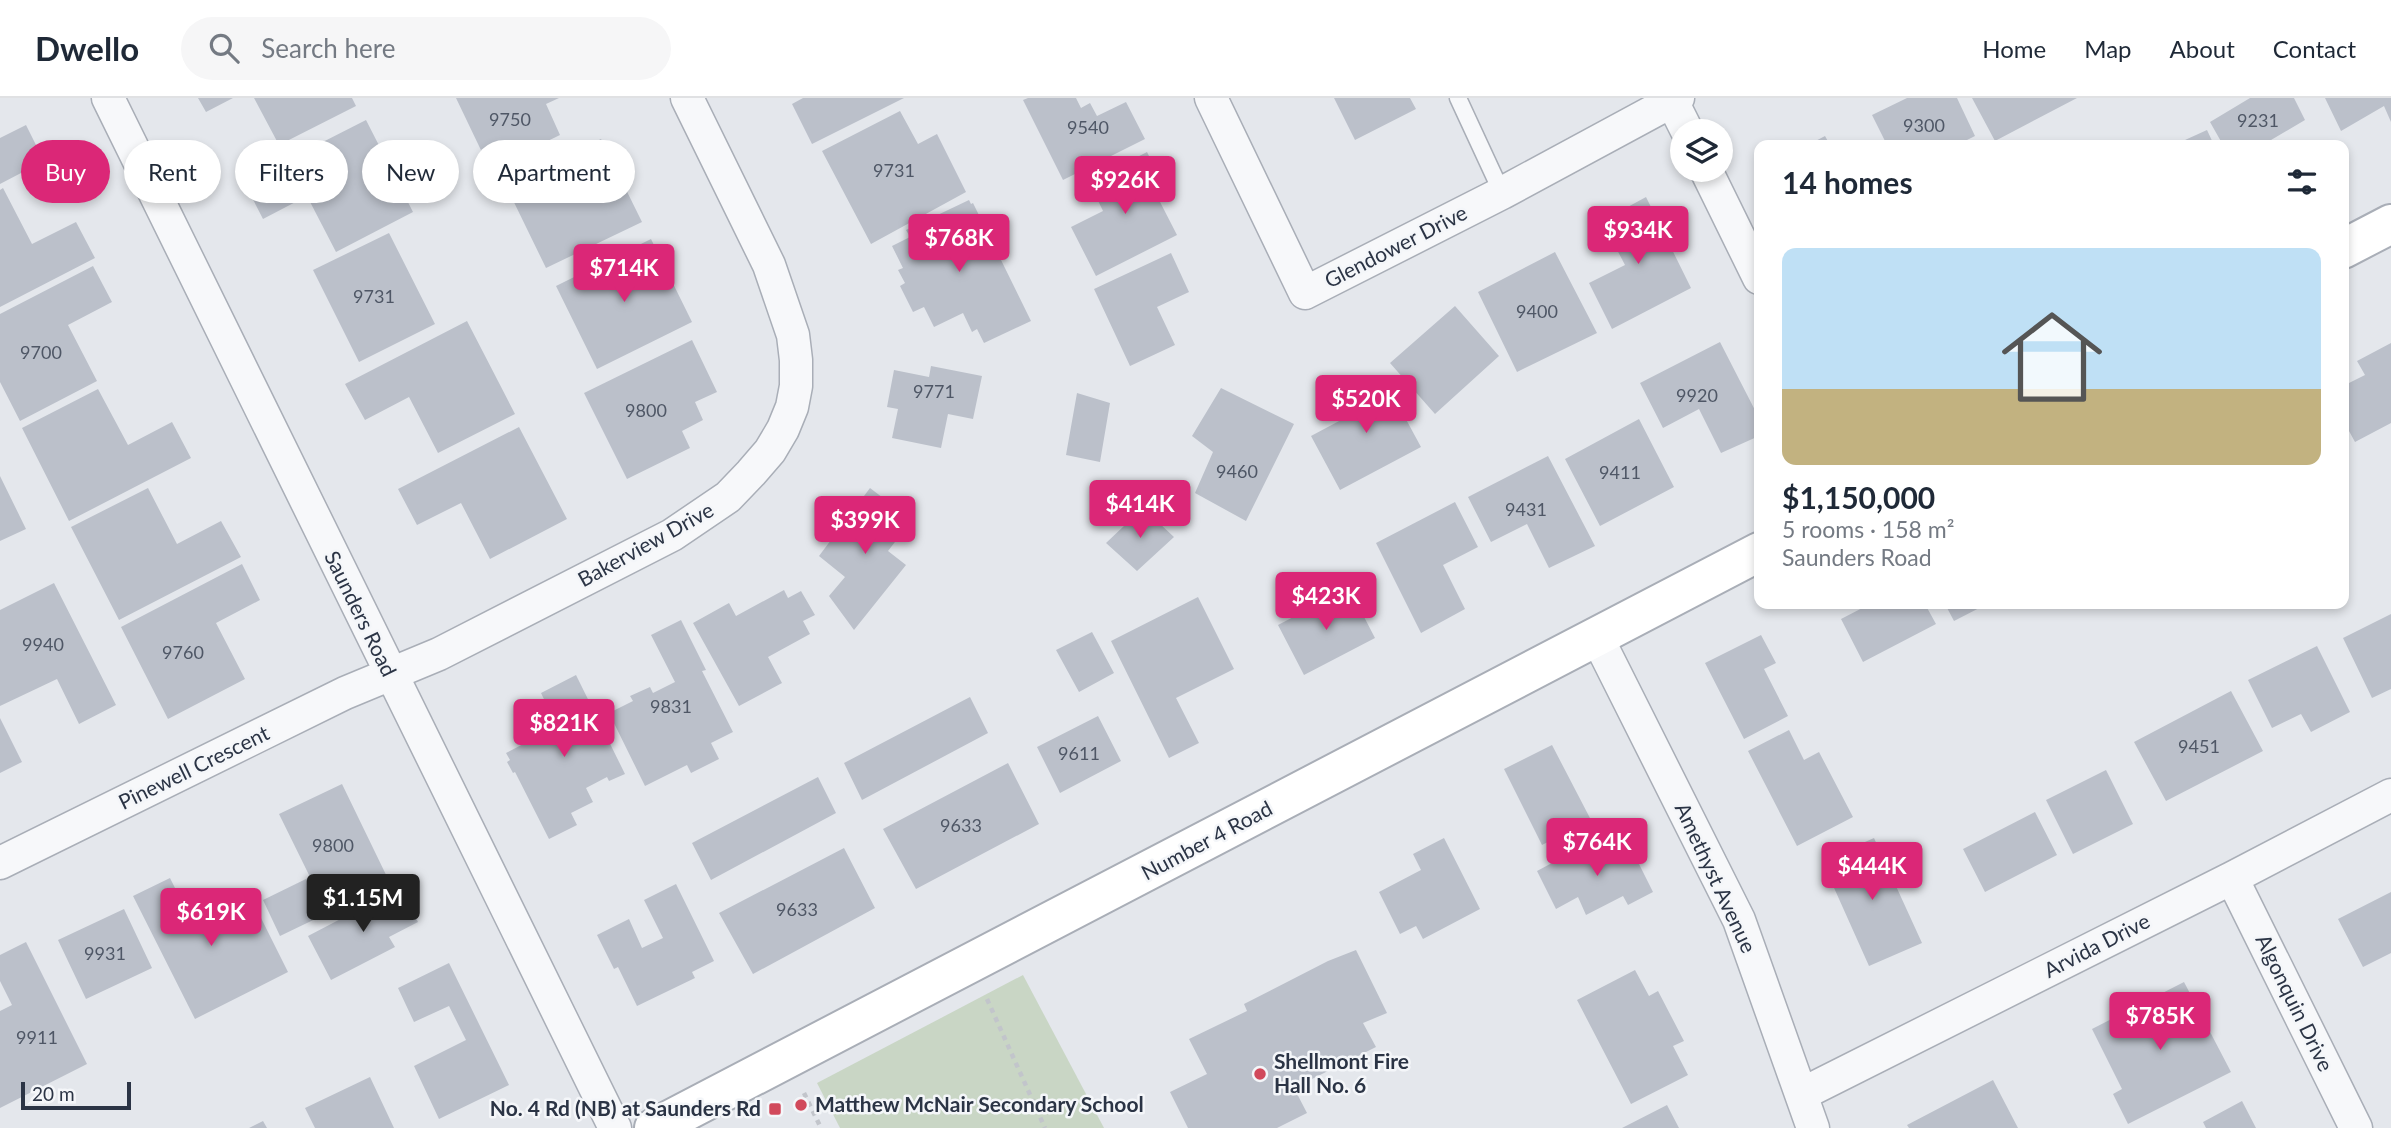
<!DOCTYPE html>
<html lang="en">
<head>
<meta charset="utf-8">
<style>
  :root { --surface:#fff; --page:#f6f6f7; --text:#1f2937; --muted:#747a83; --line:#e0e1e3; --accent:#db2777 }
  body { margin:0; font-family:Lato,sans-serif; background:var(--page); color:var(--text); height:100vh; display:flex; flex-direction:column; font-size:26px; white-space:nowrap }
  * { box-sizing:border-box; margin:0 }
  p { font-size:23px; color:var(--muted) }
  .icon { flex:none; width:38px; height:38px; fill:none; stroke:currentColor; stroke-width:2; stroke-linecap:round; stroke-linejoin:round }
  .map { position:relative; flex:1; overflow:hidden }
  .sheet { position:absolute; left:1754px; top:42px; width:595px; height:469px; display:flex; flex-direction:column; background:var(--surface); border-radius:14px; box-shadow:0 4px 10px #0003 }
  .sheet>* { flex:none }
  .banner { position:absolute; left:21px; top:42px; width:665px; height:63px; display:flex; gap:14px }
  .buttons { position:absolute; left:1670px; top:21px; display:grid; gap:14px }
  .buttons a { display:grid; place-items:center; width:63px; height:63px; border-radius:50%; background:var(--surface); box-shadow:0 4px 10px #0003; font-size:35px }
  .scale { position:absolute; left:21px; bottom:18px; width:110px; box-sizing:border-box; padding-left:7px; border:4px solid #2b3445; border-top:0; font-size:19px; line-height:24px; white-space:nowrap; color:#2b3445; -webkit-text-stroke:5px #f4f6f9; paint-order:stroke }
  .price { position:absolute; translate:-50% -60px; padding:0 16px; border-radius:7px; background:var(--accent); color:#fff; font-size:23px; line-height:46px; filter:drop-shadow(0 2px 4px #0008) }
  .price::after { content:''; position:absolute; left:50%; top:42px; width:21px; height:16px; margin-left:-10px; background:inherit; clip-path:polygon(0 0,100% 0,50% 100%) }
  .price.selected { background:#222; color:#fff }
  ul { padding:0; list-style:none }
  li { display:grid; align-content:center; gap:14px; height:371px; padding:0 28px }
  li+li { border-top:2px solid var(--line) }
  li span { display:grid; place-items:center; height:217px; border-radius:14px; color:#555 }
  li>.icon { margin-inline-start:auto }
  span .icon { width:126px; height:126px; fill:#fffc; stroke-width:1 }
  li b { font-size:30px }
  h2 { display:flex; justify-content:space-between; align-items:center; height:84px; padding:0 28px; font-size:30px }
  .tag { padding:0 24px; border-radius:32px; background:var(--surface); box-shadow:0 4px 10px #0003; font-size:24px; line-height:63px }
  .tag.selected { background:var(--accent); color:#fff }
  header { display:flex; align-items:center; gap:42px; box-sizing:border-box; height:98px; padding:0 35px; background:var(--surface); border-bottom:2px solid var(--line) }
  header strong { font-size:33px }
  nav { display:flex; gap:38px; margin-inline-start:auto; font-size:24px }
  .search { width:490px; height:63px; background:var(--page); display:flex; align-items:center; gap:18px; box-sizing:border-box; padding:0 24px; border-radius:38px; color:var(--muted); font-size:26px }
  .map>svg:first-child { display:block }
</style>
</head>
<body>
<header>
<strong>Dwello</strong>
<div class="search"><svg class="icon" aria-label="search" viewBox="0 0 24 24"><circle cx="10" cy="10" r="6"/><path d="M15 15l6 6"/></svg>Search here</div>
<nav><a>Home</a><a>Map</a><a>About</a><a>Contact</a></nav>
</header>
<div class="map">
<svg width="2391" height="1030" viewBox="0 0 2391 1030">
  <rect width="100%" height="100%" fill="#e4e7ec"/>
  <path fill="#c9d6c5" d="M1023 877 1104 1030H840L817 985Z"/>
  <path fill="#bbc0ca" d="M198 0H233L206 14Z
    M254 0H352L356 8 279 47Z
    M456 0H559L546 6 560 37 490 71Z
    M803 0H904L812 46 792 6Z
    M1028 0H1076L1081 10 1090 5 1097 18 1126 4 1145 41 1063 82 1023 2Z
    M1334 0H1410L1416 11 1355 42Z
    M1907 0H1957L1975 38 1957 47H1887L1872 17Z
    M1972 0H2077L1995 43Z
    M2250 0H2294L2305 22 2271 42 2273 47H2223L2210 24Z
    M2325 0H2391V24L2384 8 2341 33Z
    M900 13 918 46 937 36 966 94 871 146 822 53Z
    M366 22 413 114 336 154 307 98 263 121 244 84Z
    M26 27 44 63 0 86V40Z
    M2207 32 2214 47H2174Z
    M1825 38 1830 47H1808Z
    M601 41 642 124 546 170 506 88Z
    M1147 54 1168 96 1158 100 1177 137 1096 178 1071 129 1103 113 1089 84Z
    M3 90 32 146 76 124 95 160 0 209V92Z
    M1646 99 1691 190 1612 231 1589 185 1625 167 1602 123Z
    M969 102 971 106 973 105 1031 223 984 245 977 231 972 234 963 215 934 229 924 209 913 214 900 188 905 185 898 172 903 170 892 148 910 139 906 132Z
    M389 135 435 226 359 264 313 172Z
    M651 141 692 224 597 271 556 188Z
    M1555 154 1597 235 1517 274 1478 194Z
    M1171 155 1189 194 1157 209 1175 247 1130 268 1094 191Z
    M93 168 112 204 68 227 97 283 20 323 0 284V216Z
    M1455 208 1499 258 1435 316 1390 265Z
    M467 223 515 316 438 355 409 299 365 322 345 286Z
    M692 242 717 294 695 304 703 322 682 333 690 350 627 381 584 295Z
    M1720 244 1759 320V338L1721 355 1699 311 1663 330 1640 285Z
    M2391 245V325L2355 344 2343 322V288L2365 277 2357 263Z
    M931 268 982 278 973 321 948 316 941 350 892 340 898 311 887 309 894 272 929 279Z
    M1382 277 1421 349 1340 392 1311 338 1356 314 1347 296Z
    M1221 290 1294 326 1246 423 1195 395 1213 354 1192 338Z
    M98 291 128 347 172 324 191 360 69 423 22 330Z
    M1077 295 1110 305 1100 364 1066 357Z
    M1639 321 1674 389 1600 428 1565 361Z
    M519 329 567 421 490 461 461 405 417 427 398 391Z
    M1548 358 1595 448 1549 470 1527 426 1491 444 1468 399Z
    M0 378 26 431 0 443Z
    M148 390 177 446 221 423 241 459 119 522 71 429Z
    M870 390 912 422 888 453 906 467 854 532 829 498 845 479 819 458Z
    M1455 404 1478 449 1443 467 1465 511 1421 535 1376 445Z
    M1143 410 1174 439 1137 473 1106 445Z
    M242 466 260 502 216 525 245 581 168 621 121 529Z
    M54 485 116 607 79 626 57 581 0 608V512Z
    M1349 490 1375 540 1304 577 1278 527Z
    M784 492 788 500 801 493 815 517 803 523 810 536 768 559 782 585 739 608 693 525 729 505 736 518Z
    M1198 499 1234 571 1176 600 1199 645 1169 660 1111 543Z
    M1870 506H1925L1936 526 1863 564 1841 521Z
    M1945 506H1987L1954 523Z
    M2391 516V591L2372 600 2343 540Z
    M681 522 706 572 702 573 733 634 711 645 719 661 691 675 687 667 645 688 609 615 633 603 630 598 650 589 653 595 675 584 651 537Z
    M1092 534 1114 575 1079 594 1056 552Z
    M1761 537 1776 565 1764 571 1788 618 1744 641 1705 565Z
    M2317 548 2350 614 2311 634 2301 616 2272 630 2248 582Z
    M576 577 625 676 609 683 607 679 586 690 593 704 571 715 577 727 549 741 515 674 513 675 507 664 510 662 506 655 527 644 525 640 544 630 547 636 558 630 541 595Z
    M2231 593 2263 653 2166 703 2134 644Z
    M970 599 988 635 862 702 844 665Z
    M1098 618 1121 663 1060 695 1037 649Z
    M0 620 22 664 0 675Z
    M1789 632 1804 662 1819 654 1853 719 1797 748 1748 653Z
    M1552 647 1591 722 1542 747 1504 671Z
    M1008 665 1039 726 916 791 883 731Z
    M2106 672 2133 726 2073 756 2046 702Z
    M818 679 836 715 711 782 692 745Z
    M342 686 390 785 280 838 263 802 310 779 279 716Z
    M2035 714 2057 757 1985 794 1963 751Z
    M1625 738 1653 794 1628 807 1623 798 1586 817 1578 799 1556 811 1537 773 1565 758 1569 766Z
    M1444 740 1480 811 1423 841 1416 828 1400 836 1379 794 1421 772 1413 756Z
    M1874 740 1922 845 1869 868 1822 763Z
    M844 750 875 810 753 876 719 815Z
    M170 780 192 824 249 796 288 874 195 921 133 798Z
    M676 786 714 863 692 874 695 880 637 908 618 869 614 871 597 837 629 821 642 850 663 840 644 802Z
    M400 790 418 824 389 839 395 849 331 882 308 838Z
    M2391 794V855L2363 869 2338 821Z
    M124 811 152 870 86 901 58 842Z
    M26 844 87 966 0 1010V913L12 907 0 883V857Z
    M1356 852 1387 915 1363 925 1376 949 1294 990 1307 1015 1277 1030H1188L1170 994 1207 976 1189 941 1247 913 1244 906 1328 863Z
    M449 865 509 987 439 1021 414 968 466 942 449 908 414 924 398 890Z
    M1635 872 1649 898 1658 893 1684 943 1673 948 1688 977 1631 1006 1577 902Z
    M2184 884 2231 974 2128 1026 2113 996 2122 991 2092 931Z
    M370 979 394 1030H315L305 1010Z
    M1993 982 2018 1030H1909L1907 1027Z
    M2242 1003 2256 1030H2206L2203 1024Z
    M1667 1007 1679 1030H1622Z
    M263 1023 267 1030H249Z"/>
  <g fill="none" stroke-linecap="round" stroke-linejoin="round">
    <g stroke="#a9aeb7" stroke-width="19">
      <path id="lane" d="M1458 0 1502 95"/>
    </g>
    <g stroke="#a9aeb7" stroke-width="35">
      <path id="street" d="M108 0 615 1030
        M1211 0 1305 195 1502 95 1678 0
        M1672 3 1687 33
        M1706 72 1759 180
        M1597 539 1739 822 1813 1030
        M0 765 345 595 439 556 672 437 728 399 751 375 770 353 783 331 792 309 796 288V262L793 237 769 167 687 0
        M2232 780 2356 1030
        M1802 996 2232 780 2391 697"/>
    </g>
    <g stroke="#a9aeb7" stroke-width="42">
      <path id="secondary" d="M2343 151 2391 126
        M654 1030 1759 454"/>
    </g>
    <path stroke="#c2c5cb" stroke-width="4.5" stroke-dasharray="5 5" stroke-linecap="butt" d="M987 901 1045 1030
      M804 995 821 1030"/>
    <use href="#lane" stroke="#f7f8fa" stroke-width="16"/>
    <use href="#street" stroke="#f7f8fa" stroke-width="32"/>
    <use href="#secondary" stroke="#fff" stroke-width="38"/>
  </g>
  <g fill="#d1495b" stroke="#f4f6f9" stroke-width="2.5">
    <circle cx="1260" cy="976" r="7"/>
    <circle cx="801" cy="1007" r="7"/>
    <rect x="768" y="1004" width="14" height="14" rx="3.5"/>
  </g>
  <g text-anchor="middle" stroke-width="5" stroke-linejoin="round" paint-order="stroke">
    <g font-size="18" fill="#4f5766">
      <text x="510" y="28">9750</text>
      <text x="2258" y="29">9231</text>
      <text x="1924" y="34">9300</text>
      <text x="1088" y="36">9540</text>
      <text x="894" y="79">9731</text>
      <text x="374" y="205">9731</text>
      <text x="1537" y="220">9400</text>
      <text x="41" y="261">9700</text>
      <text x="934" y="300">9771</text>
      <text x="1697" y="304">9920</text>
      <text x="646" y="319">9800</text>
      <text x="1237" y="380">9460</text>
      <text x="1620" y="381">9411</text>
      <text x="1526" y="418">9431</text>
      <text x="43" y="553">9940</text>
      <text x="183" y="561">9760</text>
      <text x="671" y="615">9831</text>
      <text x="2199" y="655">9451</text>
      <text x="1079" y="662">9611</text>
      <text x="961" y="734">9633</text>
      <text x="333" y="754">9800</text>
      <text x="797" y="818">9633</text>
      <text x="105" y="862">9931</text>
      <text x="37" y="946">9911</text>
    </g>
    <g font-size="21" fill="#2b3445" stroke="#f4f6f9">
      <text transform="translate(1396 149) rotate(-27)" y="7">Glendower Drive</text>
      <text transform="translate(646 447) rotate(-29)" y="7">Bakerview Drive</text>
      <text transform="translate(360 516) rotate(64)" y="7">Saunders Road</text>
      <text transform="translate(194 670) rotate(-26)" y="7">Pinewell Crescent</text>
      <text transform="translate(1207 743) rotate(-28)" y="7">Number 4 Road</text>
      <text transform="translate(1715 780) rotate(65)" y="7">Amethyst Avenue</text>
      <text transform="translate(2097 848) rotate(-27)" y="7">Arvida Drive</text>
      <text transform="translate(2294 905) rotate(64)" y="7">Algonquin Drive</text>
    </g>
    <g font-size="21" font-weight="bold" fill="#2b3445" stroke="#f4f6f9" text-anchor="start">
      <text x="1274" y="971">Shellmont Fire<tspan x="1274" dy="24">Hall No. 6</tspan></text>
      <text x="815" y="1014">Matthew McNair Secondary School</text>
      <text x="761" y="1018" text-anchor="end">No. 4 Rd (NB) at Saunders Rd</text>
    </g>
  </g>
</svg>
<div class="buttons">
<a><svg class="icon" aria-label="layers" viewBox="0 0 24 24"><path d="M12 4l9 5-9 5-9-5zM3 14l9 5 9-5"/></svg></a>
</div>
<div class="scale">20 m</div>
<b class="price" style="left:1125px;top:118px">$926K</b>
<b class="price" style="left:1638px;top:168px">$934K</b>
<b class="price" style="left:959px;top:176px">$768K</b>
<b class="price" style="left:624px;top:206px">$714K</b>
<b class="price" style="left:1366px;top:337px">$520K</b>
<b class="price" style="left:1140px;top:442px">$414K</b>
<b class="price" style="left:865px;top:458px">$399K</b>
<b class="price" style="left:1326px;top:534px">$423K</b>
<b class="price" style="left:564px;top:661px">$821K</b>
<b class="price" style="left:1597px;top:780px">$764K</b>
<b class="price" style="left:1872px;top:804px">$444K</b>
<b class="price selected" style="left:363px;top:836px">$1.15M</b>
<b class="price" style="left:211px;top:850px">$619K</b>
<b class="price" style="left:2160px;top:954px">$785K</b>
<div class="banner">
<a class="tag selected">Buy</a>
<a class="tag">Rent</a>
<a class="tag">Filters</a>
<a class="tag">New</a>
<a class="tag">Apartment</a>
</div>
<section class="sheet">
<h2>14 homes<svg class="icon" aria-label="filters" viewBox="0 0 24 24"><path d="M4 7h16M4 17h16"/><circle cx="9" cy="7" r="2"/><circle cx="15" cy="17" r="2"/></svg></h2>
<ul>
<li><span style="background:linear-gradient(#bfe0f5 65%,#c2b280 0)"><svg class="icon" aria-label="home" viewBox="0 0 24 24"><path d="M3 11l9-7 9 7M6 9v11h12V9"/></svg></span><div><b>$1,150,000</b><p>5 rooms · 158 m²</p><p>Saunders Road</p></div></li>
</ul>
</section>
</div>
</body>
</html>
